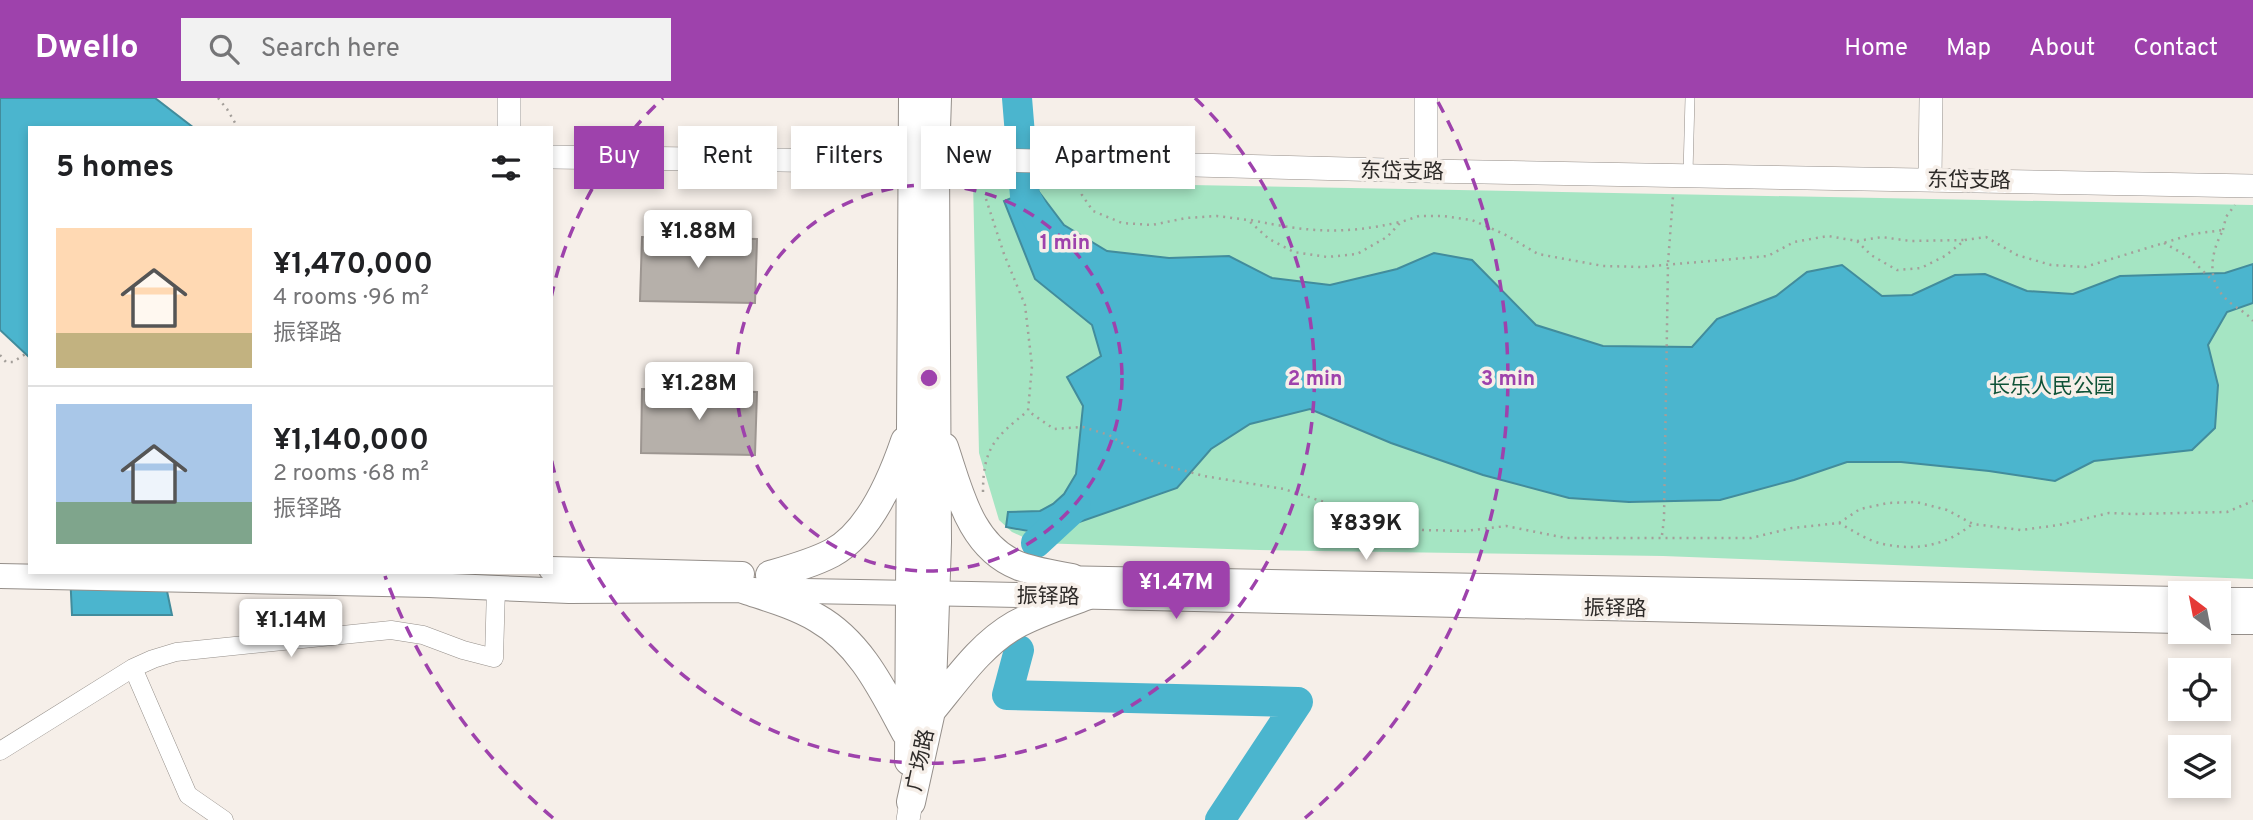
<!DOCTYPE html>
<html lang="en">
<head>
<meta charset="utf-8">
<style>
  :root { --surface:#fff; --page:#f2f2f2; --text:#202124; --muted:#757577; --line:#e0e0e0; --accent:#9e42ac }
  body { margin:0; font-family:Overpass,"Noto Sans SC",sans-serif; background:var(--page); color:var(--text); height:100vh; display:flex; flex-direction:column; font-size:26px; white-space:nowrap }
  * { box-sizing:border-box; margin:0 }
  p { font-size:23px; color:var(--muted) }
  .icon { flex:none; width:38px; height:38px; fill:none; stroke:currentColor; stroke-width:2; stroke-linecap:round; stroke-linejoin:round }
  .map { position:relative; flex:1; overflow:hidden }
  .drawer { position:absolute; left:28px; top:28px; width:525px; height:448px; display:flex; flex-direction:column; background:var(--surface); border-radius:0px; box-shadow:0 4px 10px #0003 }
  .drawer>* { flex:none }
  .guide { position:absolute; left:574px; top:28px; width:665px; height:63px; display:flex; gap:14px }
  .needle { width:46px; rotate:328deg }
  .fabs { position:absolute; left:2168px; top:483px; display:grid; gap:14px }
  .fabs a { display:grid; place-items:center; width:63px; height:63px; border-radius:0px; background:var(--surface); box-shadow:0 4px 10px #0003; font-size:35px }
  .price { position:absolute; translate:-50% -60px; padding:0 16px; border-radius:7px; background:#fff; color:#222; font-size:23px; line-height:46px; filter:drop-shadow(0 2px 4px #0008) }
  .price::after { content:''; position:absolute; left:50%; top:42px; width:21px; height:16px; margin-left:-10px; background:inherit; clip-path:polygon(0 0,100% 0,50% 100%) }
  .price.current { background:var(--accent); color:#fff }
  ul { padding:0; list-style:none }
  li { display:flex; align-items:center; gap:21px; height:175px; padding:0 28px }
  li+li { border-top:2px solid var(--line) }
  li span { display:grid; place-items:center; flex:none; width:196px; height:140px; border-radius:0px; color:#555 }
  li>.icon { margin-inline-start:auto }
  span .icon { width:84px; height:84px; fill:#fffc; stroke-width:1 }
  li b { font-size:30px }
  h2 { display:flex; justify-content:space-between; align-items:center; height:84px; padding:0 28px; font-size:30px }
  .chip { padding:0 24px; border-radius:0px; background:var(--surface); box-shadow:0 4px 10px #0003; font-size:24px; line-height:63px }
  .chip.current { background:var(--accent); color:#fff }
  header { display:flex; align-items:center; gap:42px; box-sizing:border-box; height:98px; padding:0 35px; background:var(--accent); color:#fff }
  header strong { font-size:33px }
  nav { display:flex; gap:38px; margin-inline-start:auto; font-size:24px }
  .search { width:490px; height:63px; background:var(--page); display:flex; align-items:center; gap:18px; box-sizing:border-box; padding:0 24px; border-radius:0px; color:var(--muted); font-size:26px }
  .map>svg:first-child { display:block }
</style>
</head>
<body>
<header>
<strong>Dwello</strong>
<div class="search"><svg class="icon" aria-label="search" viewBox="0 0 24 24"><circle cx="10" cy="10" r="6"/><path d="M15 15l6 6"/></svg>Search here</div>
<nav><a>Home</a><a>Map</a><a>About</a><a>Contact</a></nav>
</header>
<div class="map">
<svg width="2253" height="722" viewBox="0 0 2253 722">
  <rect width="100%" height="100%" fill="#f6efe9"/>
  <path fill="#a5e5c3" d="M973 83 2253 107V481L1663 458 1259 452 1036 445 1012 434 999 422 979 355Z"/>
  <path fill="#4bb5ce" stroke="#428c9c" stroke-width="2" d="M0 0H155L194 30H30V260L0 232Z
    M1036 90 1064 127 1107 153 1169 160 1229 158 1272 180 1330 187 1397 171 1434 155 1472 162 1536 227 1603 248 1692 249 1717 221 1776 198 1807 174 1842 167 1882 198 1912 197 1955 177 1985 176 2027 193 2073 196 2120 178 2225 175 2253 166V205L2227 214 2208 247 2218 287 2215 330 2192 352 2094 363 2055 383 1989 373 1901 364H1847L1794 382 1720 402 1629 404 1569 400 1483 377 1391 345 1310 311 1250 326 1211 351 1177 390 1045 436 1006 429 1008 414 1040 413 1053 406 1064 396 1076 376 1083 308 1067 279 1101 258 1092 227 1035 181 1004 103Z
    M70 474H163L172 517H72Z"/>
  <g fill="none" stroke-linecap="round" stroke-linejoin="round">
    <path stroke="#4bb5ce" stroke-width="30" d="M1017 0 1025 98 1042 129
      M1036 445 1076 408
      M1019 552 1007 597 1298 604 1220 722"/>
  </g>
  <path fill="#b6b0aa" stroke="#9d9691" stroke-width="2" d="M642 139 757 141 755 205 640 203Z
    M642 291 757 294 755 357 641 355Z"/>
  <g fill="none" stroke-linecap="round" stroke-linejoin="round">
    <g stroke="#958f8a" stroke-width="10">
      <path id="service" d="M1688 75 1690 0"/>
    </g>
    <g stroke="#958f8a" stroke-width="19">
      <path id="minor" d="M133 570 188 697 224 722
        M0 653 133 570 153 561 176 554 391 532 423 537 463 552 494 560 496 490"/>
    </g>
    <g stroke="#958f8a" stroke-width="24">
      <path id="tertiary" d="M509 30V0
        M551 59 847 63 999 62 1426 73 2253 88
        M1426 73V0
        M1930 81 1931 0
        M908 722 911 704"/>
    </g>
    <g stroke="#958f8a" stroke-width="26">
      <path id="secondary" d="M551 471 742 476
        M0 478 429 487 569 493 746 492 971 496 2180 523
        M1054 480 2180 501
        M2219 502H2253
        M2219 524H2253"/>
    </g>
    <g stroke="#958f8a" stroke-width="30">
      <path id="primary" d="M944 349C959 393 970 449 1019 468 1036 474 1054 477 1072 480
        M770 477C791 471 813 465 832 455 869 435 892 381 905 343
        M746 492C770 500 795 507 817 520 861 545 883 593 906 635
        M931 613C956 583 980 547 1015 527 1037 515 1062 507 1086 498
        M909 663 913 0
        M911 704 931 613 934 534 937 444 935 62 937 0"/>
    </g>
    <path stroke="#a49f9a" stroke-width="2.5" stroke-dasharray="2 5" stroke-linecap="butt" d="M218 0 227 11 238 30
      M1080 82 1082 97 1093 113 1122 125 1152 127 1186 120 1217 118 1248 122 1269 141 1294 154 1327 159 1357 156 1387 139 1401 124 1419 118H1443L1472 122 1504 136 1538 156 1603 168 1641 169 1768 158 1794 144 1828 138 1857 143 1871 157 1897 172 1921 170 1945 158 1965 142 1986 139 2017 157 2051 167 2085 169 2193 136 2223 132C2209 158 2206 187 2232 206 2239 212 2247 215 2253 223
      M986 101 1004 156 1025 207 1032 268 1028 313 1054 331 1083 329 1109 337 1147 361 1167 368 1204 378 1284 391 1349 412 1423 432 1465 433 1506 428 1566 440H1751L1792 430 1839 425 1860 411 1888 405 1916 404 1947 412 1973 426 2021 432 2059 427 2109 415 2133 416 2227 414 2253 403
      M1251 122C1308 134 1343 137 1400 124
      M2223 132 2226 119 2235 107
      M1857 143 1882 139 1910 143 1965 142
      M2164 145 2189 159 2213 183
      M0 257 6 264H13L30 253
      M983 394C983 350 995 339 1028 313
      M1839 425C1852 432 1868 443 1883 446 1916 453 1945 448 1971 427
      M1662 437 1664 421 1668 165 1673 98"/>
    <use href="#service" stroke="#fff" stroke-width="9"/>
    <use href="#minor" stroke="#fff" stroke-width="18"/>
    <use href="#tertiary" stroke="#fff" stroke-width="23"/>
    <use href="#secondary" stroke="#fff" stroke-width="24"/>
    <use href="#primary" stroke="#fff" stroke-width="28"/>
  </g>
  <g fill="none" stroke="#9e42ac" stroke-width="3.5" stroke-dasharray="12 9">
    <circle cx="929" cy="280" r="193"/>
    <path d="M551 200A386 386 0 0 1 663 0M1195 0A386 386 0 1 1 551 360"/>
    <path d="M553 720A579 579 0 0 1 385 478M1438 4A579 579 0 0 1 1305 720"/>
  </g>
  <g text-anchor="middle" stroke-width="7" stroke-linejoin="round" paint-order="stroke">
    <g font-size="21" fill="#2e2b29" stroke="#f6efe9">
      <text transform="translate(1402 73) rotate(1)" y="7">东岱支路</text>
      <text transform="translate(1969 82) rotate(1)" y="7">东岱支路</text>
      <text transform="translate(1048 498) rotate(1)" y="7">振铎路</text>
      <text transform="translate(1615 510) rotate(1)" y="7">振铎路</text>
      <text transform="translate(920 662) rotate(-78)" y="7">广场路</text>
    </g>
    <g font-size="21" fill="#0f5237" stroke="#f6efe9">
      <text x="2052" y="295">长乐人民公园</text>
    </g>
  </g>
  <circle cx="929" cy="280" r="10" fill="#9e42ac" stroke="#f6efe9" stroke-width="3.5"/>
  <g font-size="21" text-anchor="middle" font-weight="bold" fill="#9e42ac" stroke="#f6efe9" stroke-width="7" stroke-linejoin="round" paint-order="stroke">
    <text x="1065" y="151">1 min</text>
    <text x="1315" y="287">2 min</text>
    <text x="1508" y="287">3 min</text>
  </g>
</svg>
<div class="fabs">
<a><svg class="needle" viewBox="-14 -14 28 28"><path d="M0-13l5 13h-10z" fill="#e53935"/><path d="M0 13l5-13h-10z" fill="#757577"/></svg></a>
<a><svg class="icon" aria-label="locate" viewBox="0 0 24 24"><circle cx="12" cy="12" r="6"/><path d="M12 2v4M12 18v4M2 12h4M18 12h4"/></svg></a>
<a><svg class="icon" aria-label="layers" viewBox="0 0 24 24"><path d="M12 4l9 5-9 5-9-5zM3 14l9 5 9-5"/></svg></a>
</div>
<b class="price" style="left:698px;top:172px">¥1.88M</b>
<b class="price" style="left:699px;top:324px">¥1.28M</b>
<b class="price" style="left:1366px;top:464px">¥839K</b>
<b class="price current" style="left:1176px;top:523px">¥1.47M</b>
<b class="price" style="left:291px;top:561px">¥1.14M</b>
<div class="guide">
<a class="chip current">Buy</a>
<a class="chip">Rent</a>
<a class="chip">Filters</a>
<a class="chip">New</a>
<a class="chip">Apartment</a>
</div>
<section class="drawer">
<h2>5 homes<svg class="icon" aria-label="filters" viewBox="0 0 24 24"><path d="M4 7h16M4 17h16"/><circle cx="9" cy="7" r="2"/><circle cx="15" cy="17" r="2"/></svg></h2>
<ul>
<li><span style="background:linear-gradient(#ffd9b3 75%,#c2b280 0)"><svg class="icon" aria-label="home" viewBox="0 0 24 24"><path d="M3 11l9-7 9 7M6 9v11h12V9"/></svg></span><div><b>¥1,470,000</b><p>4 rooms · 96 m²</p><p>振铎路</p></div></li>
<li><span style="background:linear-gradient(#a9c7e8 70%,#7fa58c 0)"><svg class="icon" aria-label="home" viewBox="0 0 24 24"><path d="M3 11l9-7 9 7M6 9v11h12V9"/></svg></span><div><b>¥1,140,000</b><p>2 rooms · 68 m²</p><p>振铎路</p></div></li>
</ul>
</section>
</div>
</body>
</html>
